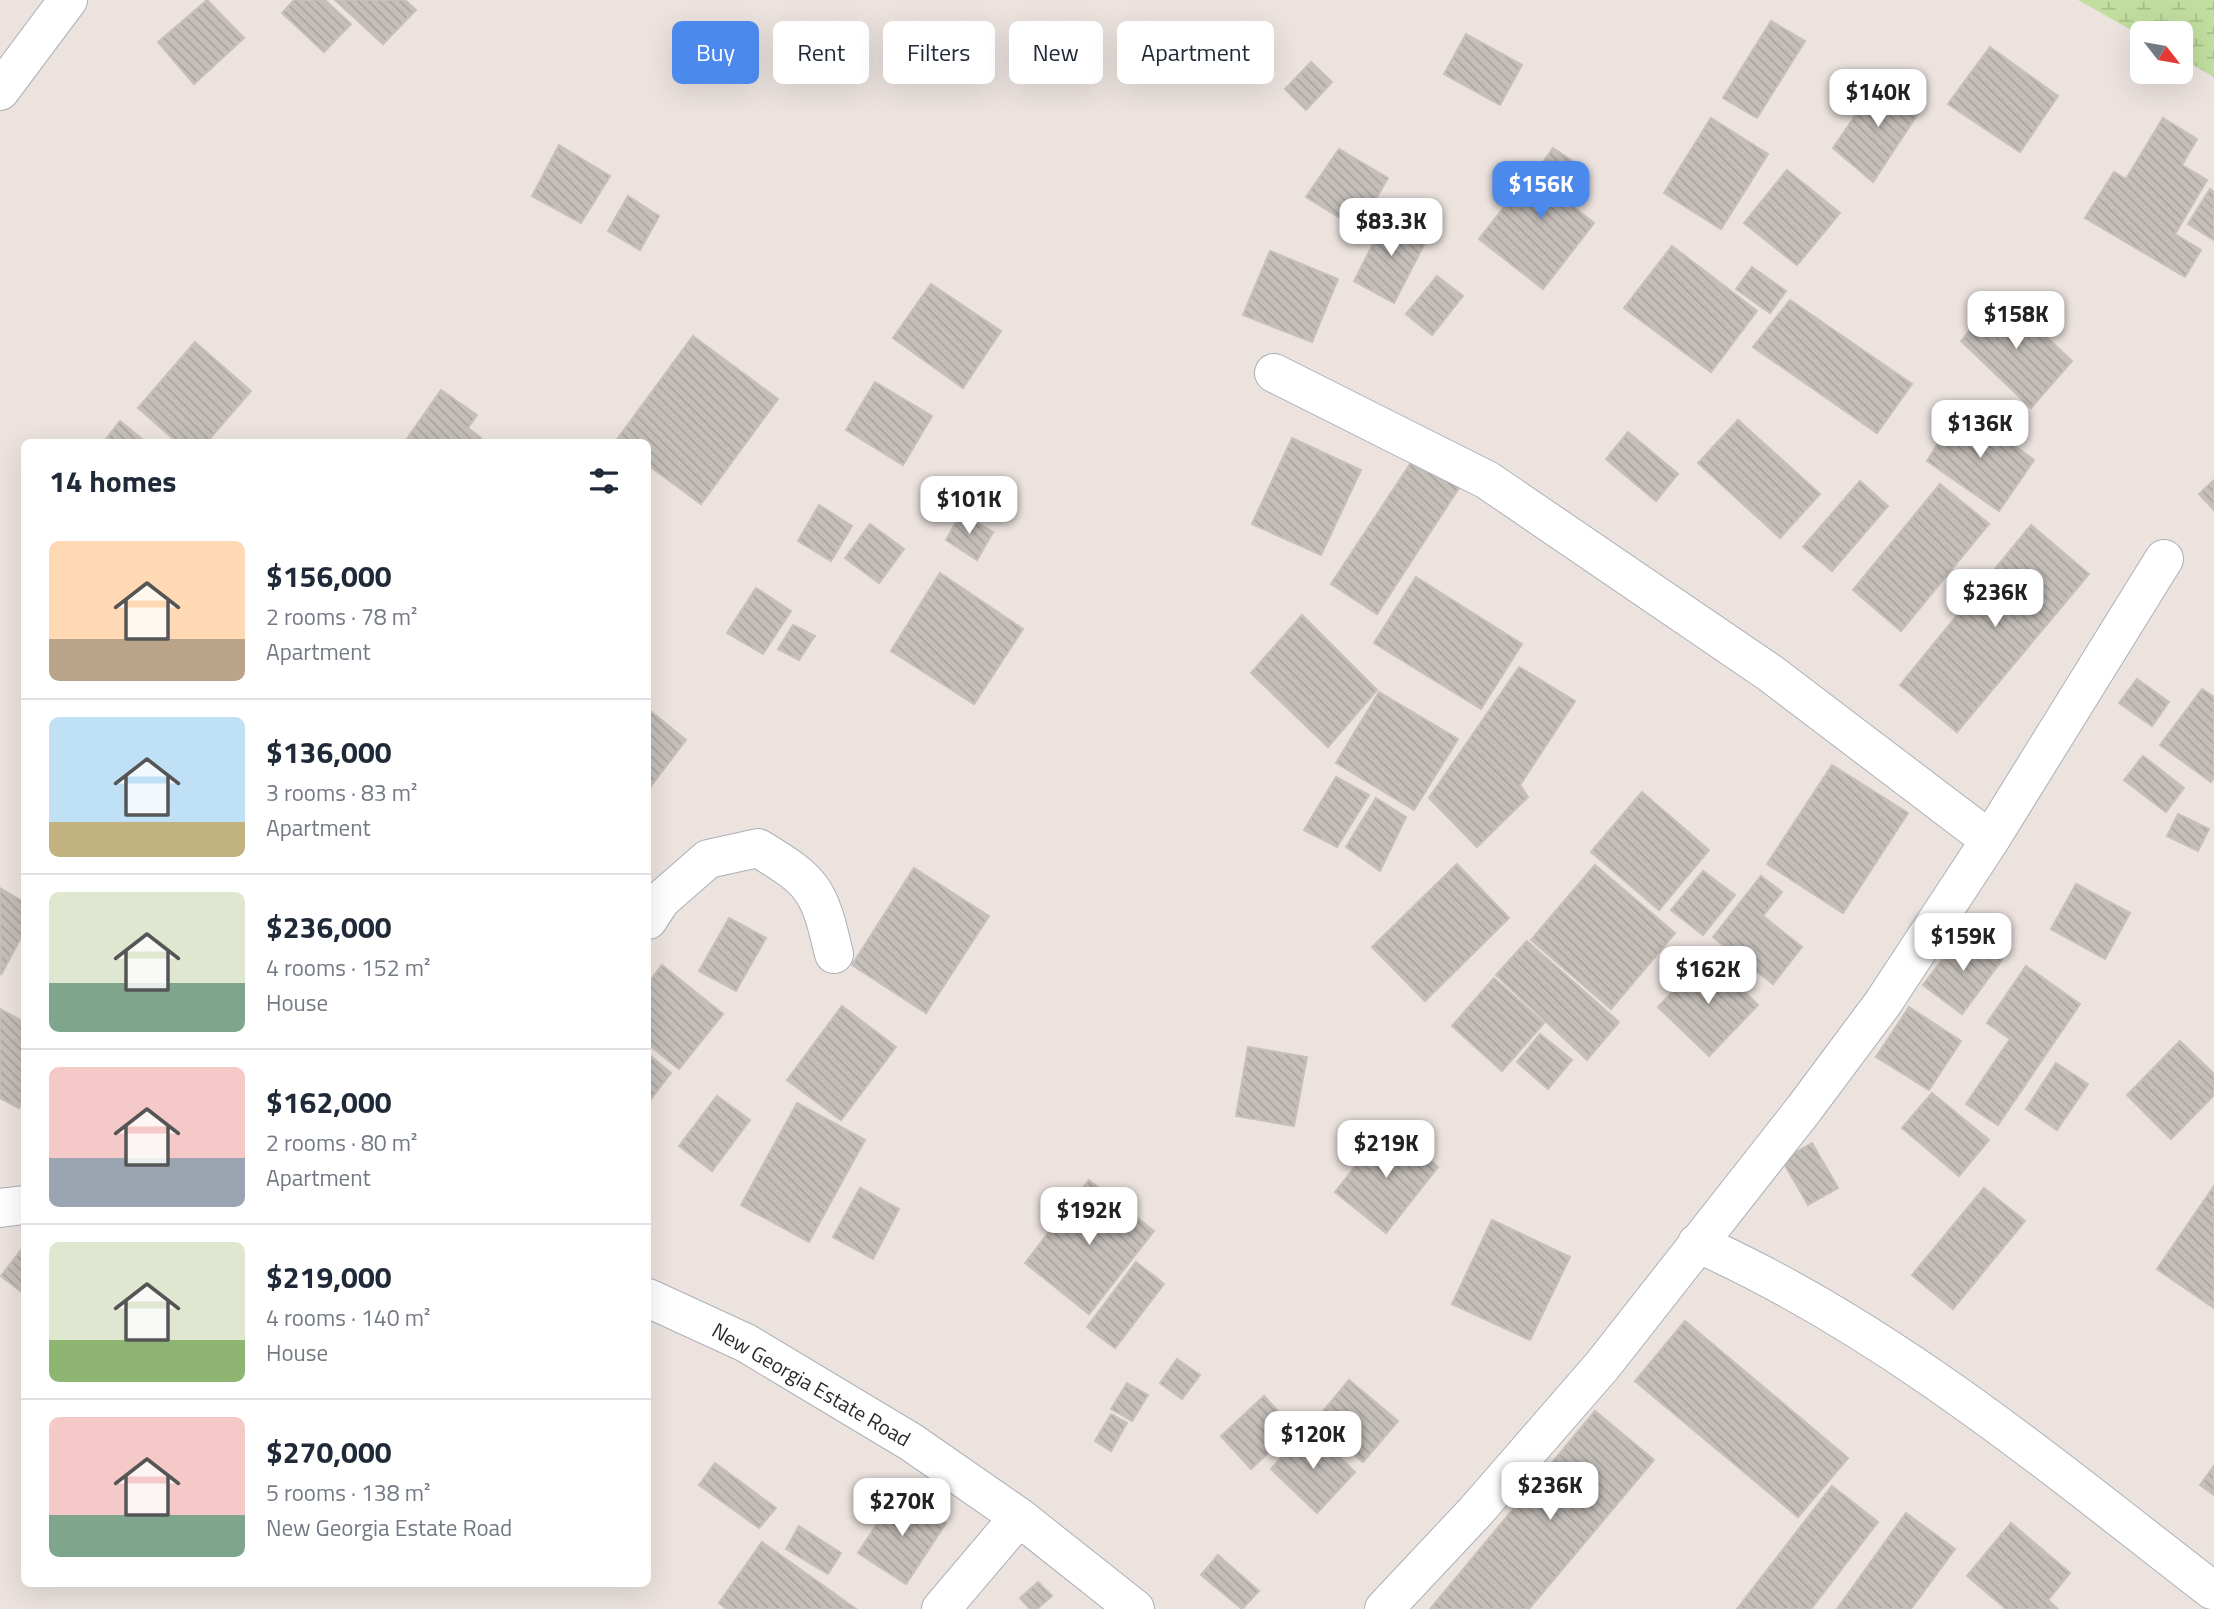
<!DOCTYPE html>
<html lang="en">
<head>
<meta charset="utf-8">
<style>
  :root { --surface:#fff; --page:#f6f6f7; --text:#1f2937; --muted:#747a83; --line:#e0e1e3; --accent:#4b89ec }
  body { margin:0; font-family:"Titillium Web",sans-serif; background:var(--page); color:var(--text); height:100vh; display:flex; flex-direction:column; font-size:26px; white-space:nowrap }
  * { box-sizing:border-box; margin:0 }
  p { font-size:23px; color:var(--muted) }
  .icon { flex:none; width:38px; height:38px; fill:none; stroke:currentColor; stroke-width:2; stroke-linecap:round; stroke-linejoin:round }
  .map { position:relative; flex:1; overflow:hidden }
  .sheet { position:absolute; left:21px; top:439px; width:630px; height:1148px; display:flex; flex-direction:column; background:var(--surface); border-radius:10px; box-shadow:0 7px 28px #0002 }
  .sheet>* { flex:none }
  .guide { position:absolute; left:672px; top:21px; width:665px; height:63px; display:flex; gap:14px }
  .needle { width:46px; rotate:121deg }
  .controls { position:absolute; left:2130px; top:21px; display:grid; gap:14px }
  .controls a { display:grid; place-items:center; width:63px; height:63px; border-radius:10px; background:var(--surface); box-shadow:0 7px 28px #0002; font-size:35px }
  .price { position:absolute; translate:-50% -60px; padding:0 16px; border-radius:14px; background:#fff; color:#222; font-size:23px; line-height:46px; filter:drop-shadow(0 2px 4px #0008) }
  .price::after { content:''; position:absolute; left:50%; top:42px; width:21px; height:16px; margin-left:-10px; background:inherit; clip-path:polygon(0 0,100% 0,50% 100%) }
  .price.selected { background:var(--accent); color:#fff }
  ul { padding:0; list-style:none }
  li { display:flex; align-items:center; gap:21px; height:175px; padding:0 28px }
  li+li { border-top:2px solid var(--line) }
  li span { display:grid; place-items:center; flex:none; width:196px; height:140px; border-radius:10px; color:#555 }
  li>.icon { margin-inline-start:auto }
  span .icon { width:84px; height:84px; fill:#fffc; stroke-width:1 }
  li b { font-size:30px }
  h2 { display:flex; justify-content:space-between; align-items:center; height:84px; padding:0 28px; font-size:30px }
  .chip { padding:0 24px; border-radius:10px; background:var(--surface); box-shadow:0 7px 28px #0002; font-size:24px; line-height:63px }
  .chip.selected { background:var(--accent); color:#fff }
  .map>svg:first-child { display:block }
</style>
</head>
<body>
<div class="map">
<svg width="2214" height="1609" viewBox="0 0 2214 1609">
  <defs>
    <pattern id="wetland-marsh" width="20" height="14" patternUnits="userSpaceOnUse" patternTransform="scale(1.75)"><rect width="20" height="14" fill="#c1de9f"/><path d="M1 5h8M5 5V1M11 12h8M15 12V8" fill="none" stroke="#a6bf89"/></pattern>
    <pattern id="building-back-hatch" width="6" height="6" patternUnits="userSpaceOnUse" patternTransform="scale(1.75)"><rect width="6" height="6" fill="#c5bfba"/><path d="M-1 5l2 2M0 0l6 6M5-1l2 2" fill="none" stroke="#a9a4a0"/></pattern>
  </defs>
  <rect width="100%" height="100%" fill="#ece3df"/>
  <path fill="url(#wetland-marsh)" d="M2078 0H2214V77L2181 58 2180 33H2142V36Z"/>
  <path fill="url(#building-back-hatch)" stroke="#c7bfb8" stroke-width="2" d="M207 0 244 38 194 84 158 42Z
    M294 0H325L351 24 324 52 282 13Z
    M335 0H405L416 10 383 44Z
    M1771 21 1805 41 1757 118 1723 98Z
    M1466 34 1522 65 1500 105 1444 74Z
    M1990 47 2058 96 2020 152 1948 104Z
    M1311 62 1332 82 1306 110 1285 89Z
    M1881 78 1923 106 1873 182 1833 148Z
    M1711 118 1768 154 1721 229 1664 193Z
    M2163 118 2197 139 2182 165 2207 180 2175 234 2201 250 2185 277 2085 218 2114 172 2126 179Z
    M559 145 610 176 581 223 532 196Z
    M1553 148 1586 170 1566 201 1594 223 1543 289 1479 239 1531 173 1534 175Z
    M1339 149 1388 178 1358 229 1306 197Z
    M1787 170 1840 213 1797 265 1744 223Z
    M2210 189 2214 192V240L2188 224Z
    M628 196 659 216 640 250 608 231Z
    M1389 213 1429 235 1394 303 1354 281Z
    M1672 246 1757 311 1711 372 1624 308Z
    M1270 251 1338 279 1312 342 1243 315Z
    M1752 267 1786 291 1770 313 1736 289Z
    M1437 276 1463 296 1432 335 1406 314Z
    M931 284 1001 331 963 388 893 338Z
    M2001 294 2072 361 2031 408 1961 341Z
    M1790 300 1912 384 1877 433 1753 347Z
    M693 336 778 399 701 504 648 465V443L615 442Z
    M195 342 251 391 206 443H178L138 408Z
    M875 382 932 416 903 465 846 430Z
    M441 390 477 415 468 428 481 438 478 443H404Z
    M1961 407 2034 460 1999 511 1927 461Z
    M1738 420 1820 494 1780 538 1698 463Z
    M120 421 147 443H103Z
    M1628 432 1678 474 1656 501 1606 459Z
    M1292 438 1361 470 1321 555 1252 524Z
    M1414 458 1459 488 1377 614 1331 584Z
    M2214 480V510L2199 494Z
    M1860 481 1888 506 1832 571 1803 547Z
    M1940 484 1989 524 1901 631 1853 590Z
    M819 505 852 526 831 561 798 541Z
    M961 513 993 532 977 560 946 540Z
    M870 524 904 549 879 583 845 558Z
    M2031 525 2089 574 1957 732 1900 685Z
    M940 573 1023 629 974 704 891 651Z
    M1416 577 1522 644 1481 709 1374 643Z
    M756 588 791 611 763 654 727 633Z
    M1302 615 1377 690 1328 747 1251 673Z
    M793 625 815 636 799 660 778 649Z
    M1519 667 1575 701 1520 785 1528 797 1477 847 1429 798Z
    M2137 679 2169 702 2152 726 2119 703Z
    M2202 689 2214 697V777L2211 782 2160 745Z
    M1379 692 1458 739 1414 810 1336 763Z
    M648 709 686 740 648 790Z
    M2143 756 2184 788 2166 812 2124 780Z
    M1832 765 1908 813 1843 913 1767 864Z
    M1336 777 1369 795 1337 847 1304 830Z
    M1642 792 1709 850 1659 910 1591 852Z
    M1376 798 1406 817 1380 871 1346 847Z
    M2178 814 2209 829 2198 851 2167 836Z
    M1457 864 1509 918 1425 1001 1372 947Z
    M1595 865 1675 933 1611 1009 1531 940Z
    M914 868 989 916 926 1013 852 965Z
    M1703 871 1735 895 1703 935 1671 910Z
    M1761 876 1782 892 1763 916 1802 947 1773 984 1713 937Z
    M2076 884 2130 913 2105 959 2051 929Z
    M0 888 24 902V932L1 975Z
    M729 918 766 938 736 991 699 971Z
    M1964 931 2002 960 1962 1014 1923 985Z
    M1527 941 1619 1022 1587 1060 1496 975Z
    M1707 955 1758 1005 1709 1056 1658 1007Z
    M662 965 723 1014 679 1069 648 1044V983Z
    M2026 966 2080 1004 1998 1125 1966 1104 2010 1039 1987 1023Z
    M1494 978 1544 1023 1502 1071 1452 1026Z
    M842 1006 896 1047 841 1120 787 1080Z
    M1909 1007 1961 1041 1929 1090 1876 1057Z
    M0 1009 24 1022V1096L19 1108 0 1098Z
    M1540 1034 1572 1060 1548 1089 1517 1062Z
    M2180 1041 2214 1074V1095L2171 1139 2127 1095Z
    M1248 1047 1307 1057 1294 1126 1236 1116Z
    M648 1054 671 1073 648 1103Z
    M2056 1063 2088 1084 2057 1130 2026 1109Z
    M1932 1093 1989 1140 1959 1176 1902 1128Z
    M717 1096 750 1120 712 1171 679 1146Z
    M797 1103 865 1140 809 1242 741 1205Z
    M1387 1126 1438 1167 1386 1233 1335 1192Z
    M1812 1143 1838 1188 1808 1205 1782 1160Z
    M1089 1180 1154 1231 1089 1314 1025 1263Z
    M2214 1186V1308L2157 1269Z
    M860 1188 899 1209 873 1259 833 1237Z
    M1984 1188 2025 1221 1953 1309 1912 1275Z
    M1492 1220 1570 1257 1530 1340 1452 1304Z
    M24 1246V1294L1 1276Z
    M1136 1262 1164 1284 1115 1348 1087 1327Z
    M1685 1321 1848 1458 1798 1517 1635 1381Z
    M1177 1359 1200 1375 1182 1399 1160 1383Z
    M1349 1380 1398 1421 1363 1462 1315 1421Z
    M1127 1383 1148 1395 1132 1421 1111 1409Z
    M1264 1396 1294 1429 1251 1469 1221 1436Z
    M1595 1411 1654 1460 1529 1609H1430Z
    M1111 1414 1127 1423 1111 1451 1095 1441Z
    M1309 1428 1355 1472 1317 1513 1271 1469Z
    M715 1463 776 1508 759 1528 699 1485Z
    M2214 1466V1495L2200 1485Z
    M1832 1486 1878 1522 1811 1609H1737Z
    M898 1492 946 1523 906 1584 858 1553Z
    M1906 1513 1955 1549 1911 1609H1837Z
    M2011 1523 2070 1573 2048 1600 2058 1609H2006L1967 1576Z
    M799 1526 841 1553 828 1574 786 1549Z
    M762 1542 856 1609H727L719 1603Z
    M1218 1555 1259 1591 1242 1609 1201 1575Z
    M1038 1582 1052 1596 1037 1609H1030L1020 1598Z"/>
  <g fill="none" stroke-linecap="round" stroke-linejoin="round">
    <g stroke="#abb0b7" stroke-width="40">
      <path id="minor" d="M0 91 68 0
        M1274 373 1487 480 1770 673 1990 840
        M648 920 661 900 708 859 758 848C815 882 819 890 834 954
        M0 1208 24 1205
        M1697 1243C1887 1328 2048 1463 2212 1590
        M648 1298 746 1343 911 1442 1019 1517 1135 1609
        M941 1609 1019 1517
        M1384 1609 1476 1511 1602 1366 1804 1109 1883 1003 1990 840 2164 559"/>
    </g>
    <use href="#minor" stroke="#fff" stroke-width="38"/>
  </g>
  <g text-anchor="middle" stroke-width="5" stroke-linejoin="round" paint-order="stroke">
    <g font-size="21" fill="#2b2b2b" stroke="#fff">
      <text transform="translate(811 1385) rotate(30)" y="7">New Georgia Estate Road</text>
    </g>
  </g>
</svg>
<div class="controls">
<a><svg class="needle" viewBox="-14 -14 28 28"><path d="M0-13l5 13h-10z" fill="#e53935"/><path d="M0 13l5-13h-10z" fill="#747a83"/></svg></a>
</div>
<b class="price" style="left:1878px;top:129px">$140K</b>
<b class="price selected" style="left:1541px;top:221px">$156K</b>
<b class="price" style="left:1391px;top:258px">$83.3K</b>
<b class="price" style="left:2016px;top:351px">$158K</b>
<b class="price" style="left:1980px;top:460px">$136K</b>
<b class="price" style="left:969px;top:536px">$101K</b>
<b class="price" style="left:1995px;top:629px">$236K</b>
<b class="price" style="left:1963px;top:973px">$159K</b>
<b class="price" style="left:1708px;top:1006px">$162K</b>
<b class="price" style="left:1386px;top:1180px">$219K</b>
<b class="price" style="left:1089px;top:1247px">$192K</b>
<b class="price" style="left:1313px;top:1471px">$120K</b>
<b class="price" style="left:1550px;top:1522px">$236K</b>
<b class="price" style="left:902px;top:1538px">$270K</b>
<div class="guide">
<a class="chip selected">Buy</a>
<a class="chip">Rent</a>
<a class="chip">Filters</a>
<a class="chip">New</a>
<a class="chip">Apartment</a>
</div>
<section class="sheet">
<h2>14 homes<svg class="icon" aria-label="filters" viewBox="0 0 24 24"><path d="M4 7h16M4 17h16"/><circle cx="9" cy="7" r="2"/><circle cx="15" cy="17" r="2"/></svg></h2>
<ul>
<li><span style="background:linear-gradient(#ffd9b3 70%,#b9a48a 0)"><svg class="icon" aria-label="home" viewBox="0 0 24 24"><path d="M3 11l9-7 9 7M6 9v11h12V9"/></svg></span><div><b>$156,000</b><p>2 rooms · 78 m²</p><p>Apartment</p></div></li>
<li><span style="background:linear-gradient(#bfe0f5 75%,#c2b280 0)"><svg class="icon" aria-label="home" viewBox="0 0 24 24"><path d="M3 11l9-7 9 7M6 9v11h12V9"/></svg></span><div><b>$136,000</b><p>3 rooms · 83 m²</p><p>Apartment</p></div></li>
<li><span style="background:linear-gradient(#dfe7d0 65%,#7fa58c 0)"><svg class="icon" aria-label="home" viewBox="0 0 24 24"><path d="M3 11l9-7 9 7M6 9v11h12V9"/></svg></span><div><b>$236,000</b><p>4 rooms · 152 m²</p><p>House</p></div></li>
<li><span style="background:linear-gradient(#f6c9c9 65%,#9aa5b1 0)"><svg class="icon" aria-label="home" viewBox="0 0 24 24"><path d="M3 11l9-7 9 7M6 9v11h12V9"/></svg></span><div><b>$162,000</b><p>2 rooms · 80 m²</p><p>Apartment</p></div></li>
<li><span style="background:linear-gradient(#dfe7d0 70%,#8fb573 0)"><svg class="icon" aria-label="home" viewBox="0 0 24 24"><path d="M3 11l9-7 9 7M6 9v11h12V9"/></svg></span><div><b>$219,000</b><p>4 rooms · 140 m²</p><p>House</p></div></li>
<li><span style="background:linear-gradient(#f6c9c9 70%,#7fa58c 0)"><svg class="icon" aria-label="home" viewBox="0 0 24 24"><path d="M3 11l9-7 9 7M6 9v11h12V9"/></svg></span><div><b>$270,000</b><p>5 rooms · 138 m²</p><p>New Georgia Estate Road</p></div></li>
</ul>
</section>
</div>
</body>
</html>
